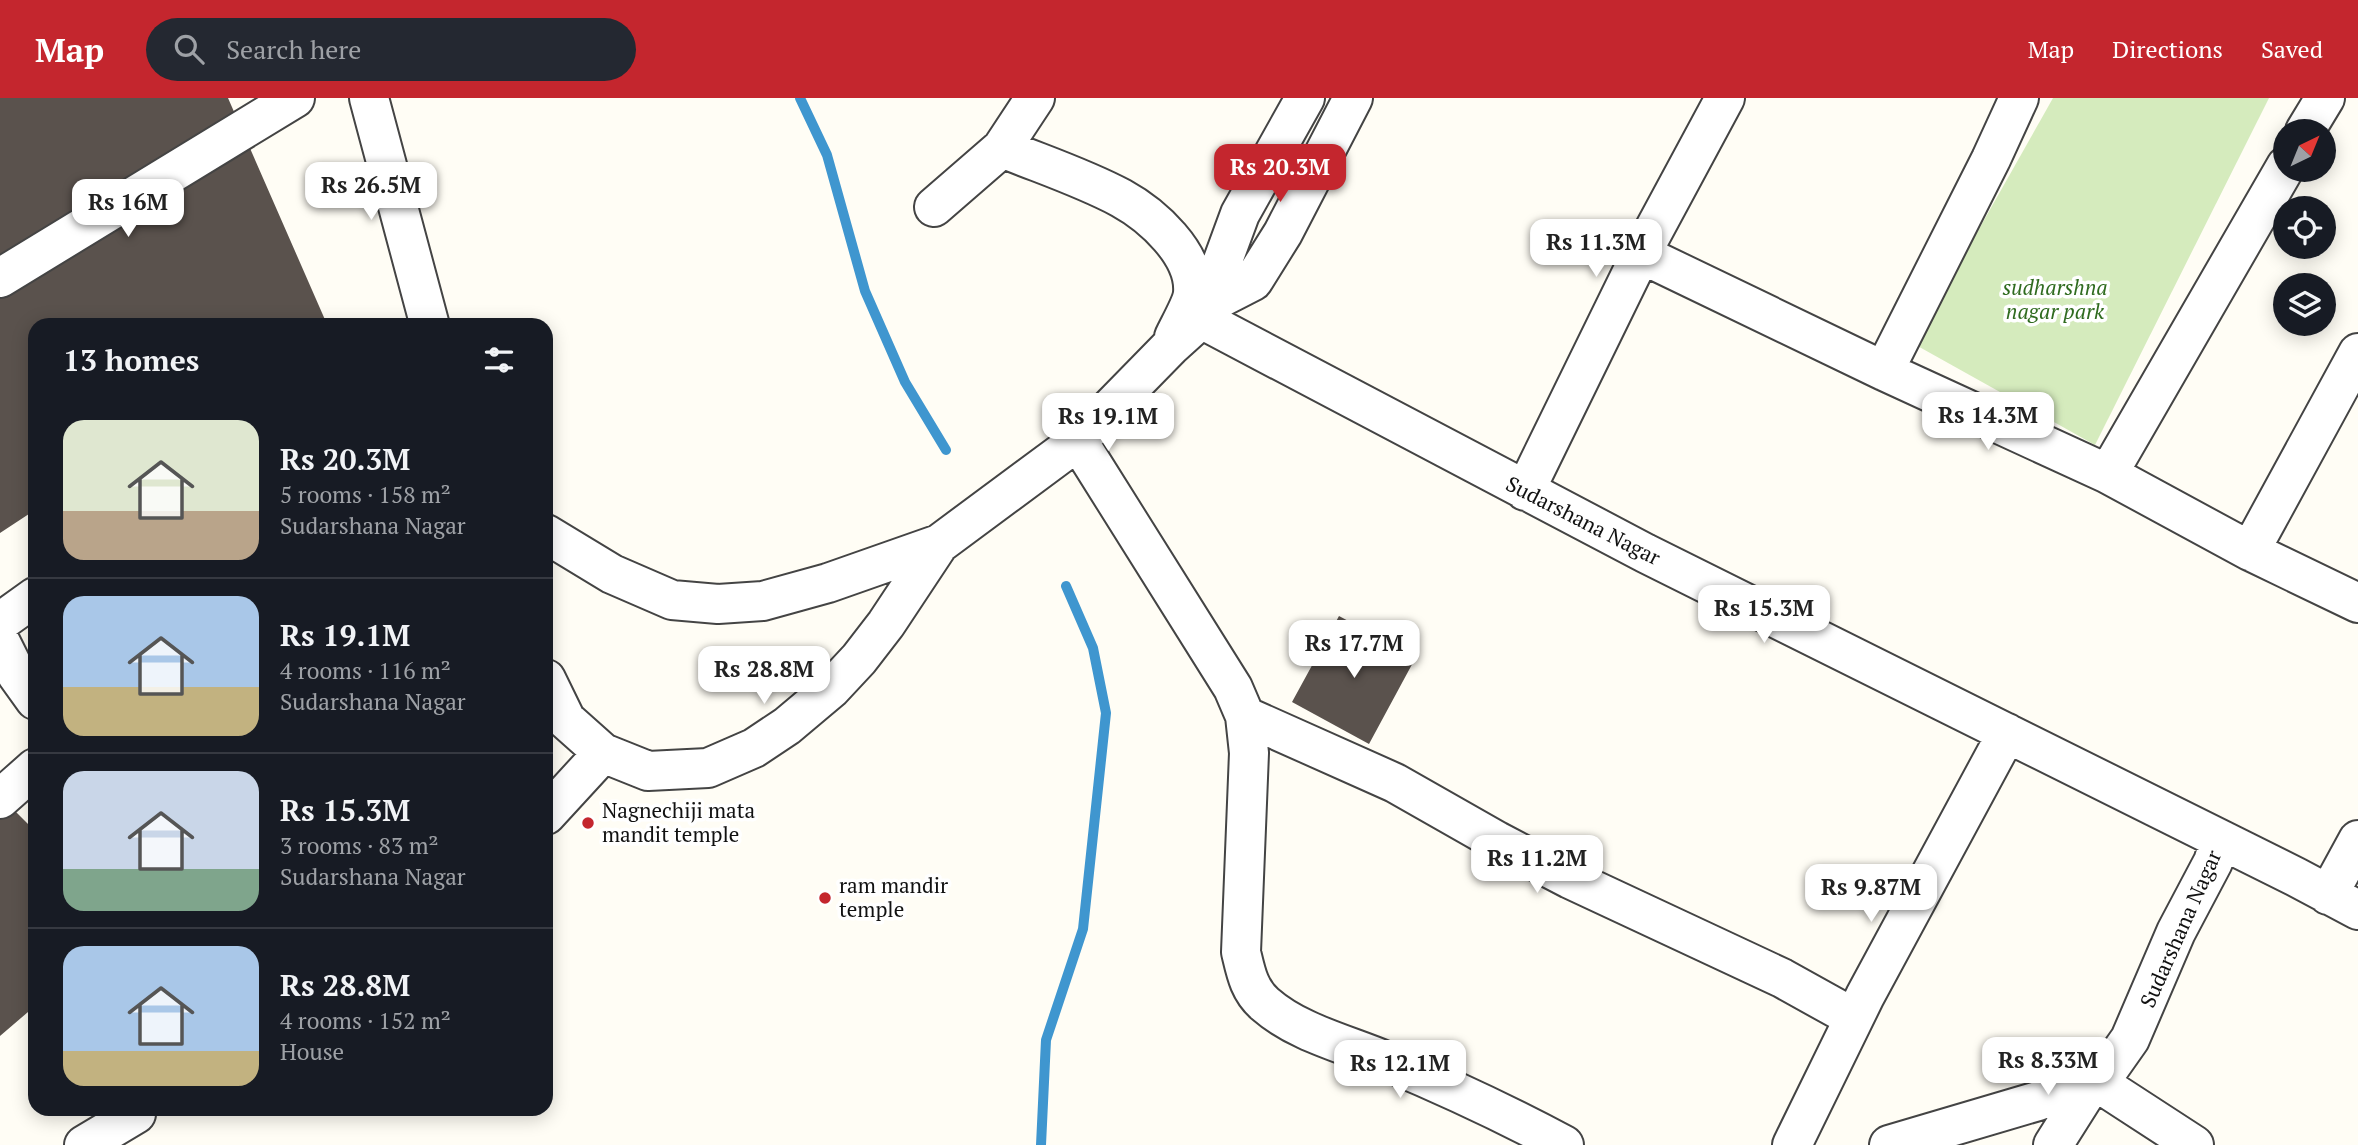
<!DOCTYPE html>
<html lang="en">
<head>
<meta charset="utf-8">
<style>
  :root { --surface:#171b24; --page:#242831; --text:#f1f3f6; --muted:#9ea1a6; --line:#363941; --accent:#c4262e }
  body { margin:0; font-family:"PT Serif",serif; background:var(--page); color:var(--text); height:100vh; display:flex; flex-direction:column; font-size:26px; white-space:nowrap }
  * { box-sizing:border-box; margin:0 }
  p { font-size:23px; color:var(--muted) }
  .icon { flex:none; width:38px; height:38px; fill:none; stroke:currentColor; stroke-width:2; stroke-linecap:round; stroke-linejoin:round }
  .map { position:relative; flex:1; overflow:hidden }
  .drawer { position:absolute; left:28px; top:220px; width:525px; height:798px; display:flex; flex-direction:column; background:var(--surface); border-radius:21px; box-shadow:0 4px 18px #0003 }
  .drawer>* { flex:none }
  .needle { width:46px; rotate:43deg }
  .controls { position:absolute; left:2273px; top:21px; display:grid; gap:14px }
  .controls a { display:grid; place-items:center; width:63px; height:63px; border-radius:50%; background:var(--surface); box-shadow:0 4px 18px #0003; font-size:35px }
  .price { position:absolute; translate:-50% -60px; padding:0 16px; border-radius:14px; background:#fff; color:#222; font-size:23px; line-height:46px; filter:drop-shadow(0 2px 4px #0008) }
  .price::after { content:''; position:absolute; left:50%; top:42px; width:21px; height:16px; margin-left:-10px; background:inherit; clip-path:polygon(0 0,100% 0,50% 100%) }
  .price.active { background:var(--accent); color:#fff }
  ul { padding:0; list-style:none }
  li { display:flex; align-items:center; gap:21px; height:175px; padding:0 35px }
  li+li { border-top:2px solid var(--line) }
  li span { display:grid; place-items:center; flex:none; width:196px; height:140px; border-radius:21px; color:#555 }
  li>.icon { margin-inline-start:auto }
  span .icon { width:84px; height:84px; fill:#fffc; stroke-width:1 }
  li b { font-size:30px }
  h2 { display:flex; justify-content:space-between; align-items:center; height:84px; padding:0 35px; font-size:30px }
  header { display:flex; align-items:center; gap:42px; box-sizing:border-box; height:98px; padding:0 35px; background:var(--accent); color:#fff }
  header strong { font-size:33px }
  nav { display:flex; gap:38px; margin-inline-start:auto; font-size:24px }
  .search { width:490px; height:63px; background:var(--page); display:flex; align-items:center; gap:18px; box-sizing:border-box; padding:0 24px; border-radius:38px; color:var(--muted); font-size:26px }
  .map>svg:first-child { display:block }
</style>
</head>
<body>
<header>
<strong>Map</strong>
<div class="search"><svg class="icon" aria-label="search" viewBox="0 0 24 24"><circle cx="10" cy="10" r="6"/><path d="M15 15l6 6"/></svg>Search here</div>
<nav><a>Map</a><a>Directions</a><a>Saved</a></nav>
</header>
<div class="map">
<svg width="2358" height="1047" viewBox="0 0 2358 1047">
  <rect width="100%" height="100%" fill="#fffdf5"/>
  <path fill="#d5ebbd" d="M2053 0H2269L2095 347 1914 246Z"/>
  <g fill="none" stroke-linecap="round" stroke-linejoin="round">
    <path stroke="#3f96cf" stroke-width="10" d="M800 0 827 57 865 193 905 284 946 352
      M1041 1047 1046 942 1083 831 1106 615 1093 550 1066 488"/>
  </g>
  <path fill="#5a524d" d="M0 0H228L326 224 320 228H35V412L0 435Z
    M1339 518 1416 559 1369 646 1292 604Z
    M0 698 35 733V908L0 938Z"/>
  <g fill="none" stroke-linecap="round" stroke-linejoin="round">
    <g stroke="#444" stroke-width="42">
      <path id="minor" d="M369 0 430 228
        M2305 33 2325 0
        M1002 50C1041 66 1084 80 1121 100 1152 117 1196 156 1193 195 1192 206 1179 228 1174 239
        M934 109 1002 50 1035 0
        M1641 156 1884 273 2108 376 2250 453 2358 505
        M0 180 295 0
        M1218 201 1222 165 1240 116 1305 0
        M1201 221 1645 455 2296 779 2358 812
        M1884 273 1991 61 2019 0
        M1078 343 1233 590 1245 618 1249 655 1241 854C1246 875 1249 892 1265 906 1298 935 1346 946 1386 963 1446 988 1506 1016 1564 1047
        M2108 376 2286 68
        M1525 393 1641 156 1725 0
        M546 436 612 476 672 502 718 506 763 503 828 485 939 446 1078 343 1170 249 1201 221 1218 201 1253 183 1283 135 1353 0
        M2250 453 2358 255
        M0 524 35 499
        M0 543 17 577 35 602
        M546 581 566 622 603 655 648 673 708 670 754 650 787 628 831 591 859 561 886 526 939 446
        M1245 618 1395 685 1497 743 1570 781 1782 880 1854 920
        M0 701 35 670
        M546 717 603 655
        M2328 797 2358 742
        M84 1047 136 1016
        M1792 1047 1865 898 2007 635
        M1889 1047 2038 1003 2094 982 2111 968 2130 941 2176 834 2213 764 2220 742
        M2053 1047 2094 982 2194 1047"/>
    </g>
    <use href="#minor" stroke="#fff" stroke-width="38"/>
  </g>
  <g fill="#c4262e" stroke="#fff" stroke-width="2.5">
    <circle cx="588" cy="725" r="7"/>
    <circle cx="825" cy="800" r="7"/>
  </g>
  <g text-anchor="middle" stroke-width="7" stroke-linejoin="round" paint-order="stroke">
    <g font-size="21" font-style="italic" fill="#2f6b1f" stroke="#fff">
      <text x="2055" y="197">sudharshna<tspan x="2055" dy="24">nagar park</tspan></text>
    </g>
    <g font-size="21" fill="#111" stroke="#fff">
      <text transform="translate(1583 423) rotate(27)" y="7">Sudarshana Nagar</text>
      <text transform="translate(2181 831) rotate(-66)" y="7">Sudarshana Nagar</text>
    </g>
    <g font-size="21" fill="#111" stroke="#fff" text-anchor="start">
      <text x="602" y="720">Nagnechiji mata<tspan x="602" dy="24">mandit temple</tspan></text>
      <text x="839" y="795">ram mandir<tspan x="839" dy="24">temple</tspan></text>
    </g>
  </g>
</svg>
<div class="controls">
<a><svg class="needle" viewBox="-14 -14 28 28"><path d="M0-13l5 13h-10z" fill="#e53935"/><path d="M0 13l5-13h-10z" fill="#9ea1a6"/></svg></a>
<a><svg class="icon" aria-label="locate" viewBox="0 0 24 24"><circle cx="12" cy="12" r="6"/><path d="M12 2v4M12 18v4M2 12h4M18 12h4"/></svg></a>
<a><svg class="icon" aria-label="layers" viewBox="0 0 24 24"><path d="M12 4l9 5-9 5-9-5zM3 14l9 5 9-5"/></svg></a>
</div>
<b class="price active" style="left:1280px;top:106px">Rs 20.3M</b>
<b class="price" style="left:371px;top:124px">Rs 26.5M</b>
<b class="price" style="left:128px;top:141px">Rs 16M</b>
<b class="price" style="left:1596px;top:181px">Rs 11.3M</b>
<b class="price" style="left:1988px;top:354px">Rs 14.3M</b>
<b class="price" style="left:1108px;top:355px">Rs 19.1M</b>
<b class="price" style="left:1764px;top:547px">Rs 15.3M</b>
<b class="price" style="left:1354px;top:582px">Rs 17.7M</b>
<b class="price" style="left:764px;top:608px">Rs 28.8M</b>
<b class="price" style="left:1537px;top:797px">Rs 11.2M</b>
<b class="price" style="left:1871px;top:826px">Rs 9.87M</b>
<b class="price" style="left:2048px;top:999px">Rs 8.33M</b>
<b class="price" style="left:1400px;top:1002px">Rs 12.1M</b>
<section class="drawer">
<h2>13 homes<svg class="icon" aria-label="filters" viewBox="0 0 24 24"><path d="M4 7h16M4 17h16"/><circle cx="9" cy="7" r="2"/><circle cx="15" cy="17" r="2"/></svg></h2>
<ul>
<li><span style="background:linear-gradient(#dfe7d0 65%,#b9a48a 0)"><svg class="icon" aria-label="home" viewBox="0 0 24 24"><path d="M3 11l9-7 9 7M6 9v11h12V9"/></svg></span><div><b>Rs 20.3M</b><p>5 rooms · 158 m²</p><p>Sudarshana Nagar</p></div></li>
<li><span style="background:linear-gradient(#a9c7e8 65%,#c2b280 0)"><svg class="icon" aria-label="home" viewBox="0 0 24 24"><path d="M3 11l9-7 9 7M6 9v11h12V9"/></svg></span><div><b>Rs 19.1M</b><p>4 rooms · 116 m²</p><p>Sudarshana Nagar</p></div></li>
<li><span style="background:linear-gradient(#c9d6e8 70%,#7fa58c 0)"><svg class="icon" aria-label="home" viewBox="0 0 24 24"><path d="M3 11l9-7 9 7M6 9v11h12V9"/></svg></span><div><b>Rs 15.3M</b><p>3 rooms · 83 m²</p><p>Sudarshana Nagar</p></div></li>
<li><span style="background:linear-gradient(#a9c7e8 75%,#c2b280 0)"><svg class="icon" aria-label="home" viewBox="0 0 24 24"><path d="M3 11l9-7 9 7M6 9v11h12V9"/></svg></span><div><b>Rs 28.8M</b><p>4 rooms · 152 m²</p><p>House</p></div></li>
</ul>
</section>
</div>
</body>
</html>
